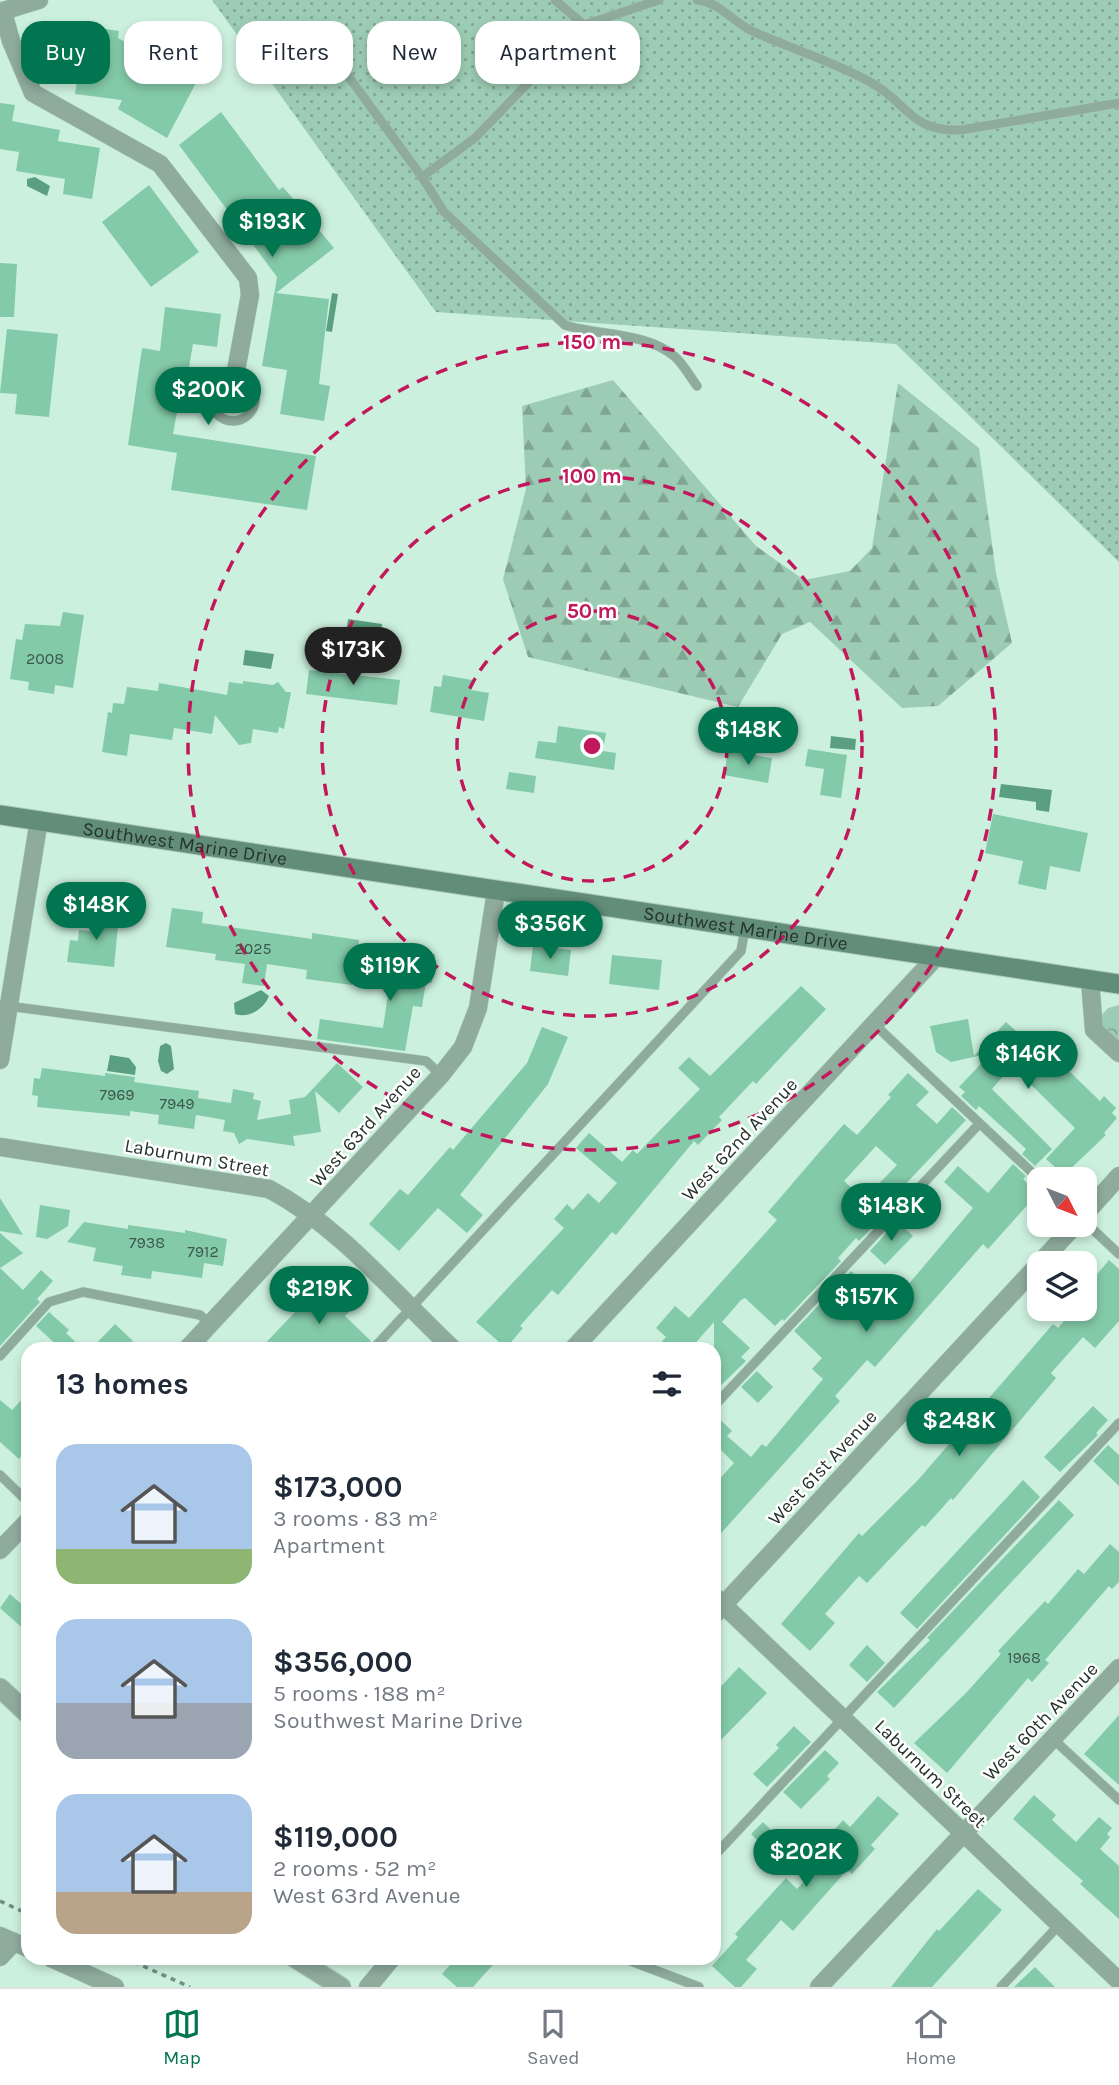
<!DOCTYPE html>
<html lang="en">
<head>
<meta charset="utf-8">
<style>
  :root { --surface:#fff; --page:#f6f6f7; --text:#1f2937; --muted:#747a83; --line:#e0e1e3; --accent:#007550 }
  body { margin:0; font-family:Karla,sans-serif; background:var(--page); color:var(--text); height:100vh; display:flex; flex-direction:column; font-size:26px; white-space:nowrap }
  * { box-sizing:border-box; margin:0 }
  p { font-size:23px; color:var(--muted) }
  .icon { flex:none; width:38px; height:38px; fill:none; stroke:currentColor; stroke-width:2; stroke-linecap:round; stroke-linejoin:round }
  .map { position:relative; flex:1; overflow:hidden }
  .details { position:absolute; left:21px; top:1342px; width:700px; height:623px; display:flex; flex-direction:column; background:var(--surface); border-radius:21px; box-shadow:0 4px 10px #0003 }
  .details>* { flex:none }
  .top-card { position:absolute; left:21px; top:21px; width:700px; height:63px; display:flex; gap:14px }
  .needle { width:46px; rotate:132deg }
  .controls { position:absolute; left:1027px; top:1167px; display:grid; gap:14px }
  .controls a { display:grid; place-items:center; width:70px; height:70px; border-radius:14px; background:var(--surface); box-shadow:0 4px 10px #0003; font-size:35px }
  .price { position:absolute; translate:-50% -60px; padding:0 16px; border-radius:24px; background:var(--accent); color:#fff; font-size:23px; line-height:46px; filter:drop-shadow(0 2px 4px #0008) }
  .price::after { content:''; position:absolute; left:50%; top:42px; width:21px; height:16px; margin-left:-10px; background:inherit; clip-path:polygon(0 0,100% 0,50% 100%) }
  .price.on { background:#222; color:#fff }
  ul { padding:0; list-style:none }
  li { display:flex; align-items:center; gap:21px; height:175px; padding:0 35px }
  li span { display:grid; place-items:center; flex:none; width:196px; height:140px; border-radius:21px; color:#555 }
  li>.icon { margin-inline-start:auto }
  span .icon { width:84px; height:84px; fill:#fffc; stroke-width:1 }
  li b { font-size:30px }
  h2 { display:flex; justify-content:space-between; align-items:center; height:84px; padding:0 35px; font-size:30px }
  .tag { padding:0 24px; border-radius:21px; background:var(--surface); box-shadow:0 4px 10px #0003; font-size:24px; line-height:63px }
  .tag.on { background:var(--accent); color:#fff }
  .menu { display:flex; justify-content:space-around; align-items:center; height:98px; border-top:2px solid var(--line); background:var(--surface); font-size:19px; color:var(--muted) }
  .menu a { display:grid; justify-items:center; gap:4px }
  .menu .on { color:var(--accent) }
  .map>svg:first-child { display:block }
</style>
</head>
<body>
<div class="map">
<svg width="1119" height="1987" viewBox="0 0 1119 1987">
  <defs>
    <pattern id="grass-dots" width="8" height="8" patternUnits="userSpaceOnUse" patternTransform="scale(1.75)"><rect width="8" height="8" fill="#9dccb4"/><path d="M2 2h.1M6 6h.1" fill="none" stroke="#80a693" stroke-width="1.8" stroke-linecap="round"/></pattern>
    <pattern id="forest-firs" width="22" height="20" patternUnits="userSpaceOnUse" patternTransform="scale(1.75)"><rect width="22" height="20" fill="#9dccb4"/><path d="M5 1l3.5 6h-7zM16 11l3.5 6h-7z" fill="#80a693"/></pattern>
    <pattern id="park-crowns" width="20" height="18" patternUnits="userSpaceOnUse" patternTransform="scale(1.75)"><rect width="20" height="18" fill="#9dccb4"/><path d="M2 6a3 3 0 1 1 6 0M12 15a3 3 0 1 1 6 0" fill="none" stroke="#80a693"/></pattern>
  </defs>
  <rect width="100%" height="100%" fill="#ccf0de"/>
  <path fill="url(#grass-dots)" d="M212 0H1119V562L896 344 436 312Z"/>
  <path fill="url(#forest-firs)" d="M613 380 756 546 804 580 850 571 872 548 898 383 979 448 996 573 1012 643 938 706 902 708 810 622 782 634 738 707 528 657 503 579 526 489 522 406Z"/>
  <path fill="url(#park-crowns)" d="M1119 1005V1043L1104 1029 1100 1017 1108 1008Z"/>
  <path fill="#5aa080" d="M188 55 205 74V80L199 81 189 75 183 65Z
    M35 177 50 186 47 196 27 186V179Z
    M332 293 338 294 332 332 326 331Z
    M348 619 382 624 380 639 346 633Z
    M245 650 274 654 271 669 243 665Z
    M831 736 856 739 855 750 830 748Z
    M1001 784 1052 790 1049 812 1036 810V802L999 797Z
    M261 990 269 996C264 1009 248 1019 235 1014L234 1003Z
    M166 1043 171 1046 174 1069 167 1074 161 1071 158 1061 160 1046Z
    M110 1055 129 1058 136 1067 135 1075 107 1071Z"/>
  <path fill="#83caa8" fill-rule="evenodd" d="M85 26 119 31 118 38 197 81 167 138 118 109 122 100 75 94Z
    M0 103 15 105 12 121 60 130 58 141 100 148 92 199 63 194 65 179 16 171 19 152 0 149Z
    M221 112 279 190 283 187 334 248 276 293 329 299 319 384 330 386 324 421 280 414 287 370 262 366 277 277 179 145Z
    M149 185 199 252 151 287 102 222Z
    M0 263 17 264 14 317H0Z
    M165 307 221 314 217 347 193 344 184 397 180 396 173 434 316 456 307 510 171 490 177 453 128 445 142 348 160 351Z
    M7 329 58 334 49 417 15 414 17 394 0 393Z
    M63 612 84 615 73 688 55 685 54 694 28 690 29 682 10 679 16 639 22 640 25 624 60 626Z
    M309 670 400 680 397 705 306 694Z
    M443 675 472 680 471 690 489 693 484 721 430 712 434 686 441 687Z
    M243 681 273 685 278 682 286 692H291L284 729 279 727 278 733 253 729 251 743 239 745 215 715 212 734 174 728 172 740 130 734 127 756 102 752 108 712 112 713 113 703 124 704 127 687 158 691 159 683 227 695 229 682 243 684Z
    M558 726 606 733 603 751 616 753 614 770 535 758 538 741 556 743Z
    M808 749 847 755 841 798 820 795 824 769 805 766Z
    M728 751 772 758 768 783 724 775Z
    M509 772 536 776 534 793 506 789Z
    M993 814 1088 833 1080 872 1050 866 1046 890 1018 884 1023 861 985 853Z
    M172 908 203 912 202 923 312 939V933L359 940 352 985 306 979 307 970 267 964 264 986 242 983 245 964 215 960 216 954 166 947Z
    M94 912 119 915 114 967 67 962 70 940 78 941 79 930 92 931Z
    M533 945 571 950 568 976 530 971Z
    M386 947 435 954 432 983 426 982 422 1007 413 1006 405 1051 317 1039 320 1019 383 1028 390 981 381 980Z
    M612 955 662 960 659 990 609 984Z
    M801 986 826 1009 756 1084 753 1081 719 1117 722 1120 698 1145 694 1141 616 1235 612 1232 558 1295 552 1290 520 1326 523 1328 506 1348 476 1322 564 1228 554 1219 567 1204 573 1210 588 1193 599 1203 617 1183 576 1148 589 1133 622 1162 633 1150 637 1154 700 1089 678 1068 689 1057 710 1076Z
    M968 1019 974 1056 1006 1022 1038 1051 1043 1046 1100 1101 1104 1096 1116 1108 1112 1113 1117 1118 1104 1133 1106 1135 1064 1175 1046 1159 1075 1128 1012 1066 992 1089 1052 1149 1035 1166 1022 1154 1026 1149 1011 1135 979 1106 976 1110 961 1096 965 1092 959 1087 991 1053 951 1062 936 1052 930 1026Z
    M542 1027 568 1037 548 1084 460 1195 483 1215 467 1233 438 1208 399 1251 369 1224 400 1189 408 1195 450 1147 453 1150 527 1063Z
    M337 1063 363 1087 339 1113 315 1091 321 1132 293 1136 295 1146 247 1139 239 1144 234 1133 223 1131 225 1120 196 1115 194 1129 158 1124 159 1115 130 1111V1116L37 1107 38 1096 32 1095 34 1078 40 1079 42 1068 105 1076V1073L135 1077 134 1082 199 1091 198 1098 231 1103 233 1089 254 1093 253 1099 261 1101 257 1120 291 1114 289 1100 305 1097Z
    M908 1073 929 1092 916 1105 937 1124 952 1107 966 1120 883 1208 887 1212 859 1241 856 1238 838 1258 841 1261 784 1321 782 1319 775 1326 745 1298 741 1300 722 1322 750 1348 741 1357 746 1361 714 1392V1322L690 1349H655L666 1337 656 1328 675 1306 689 1318 777 1220 768 1212 822 1149 844 1124 857 1135 891 1097 888 1095ZM876 1146 897 1165 864 1199 844 1181Z
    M1013 1164 1026 1176 1023 1179 1038 1193 988 1249 983 1244 875 1367 867 1360 835 1396 840 1401 714 1541V1485L734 1463 717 1446 714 1450V1414L732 1431 727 1436 751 1457 762 1444 766 1447 823 1379 812 1369 822 1358 794 1331 851 1271 884 1303 897 1287 902 1292 973 1208 944 1182 958 1166 988 1193Z
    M0 1198 23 1235 0 1231Z
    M40 1205 70 1210 68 1226 47 1239 36 1237Z
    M897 1221 913 1236 885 1265 870 1251Z
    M84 1222 128 1229V1225L185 1233V1230L227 1239 223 1266 204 1263 202 1278 152 1271 151 1279 121 1275 123 1266 93 1261 96 1248 67 1242Z
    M0 1233 23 1253 0 1268Z
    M1109 1260 1119 1269V1321L1095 1348 1083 1337 1051 1373 1056 1378 953 1500 951 1498 925 1527 922 1525 867 1583 859 1576 825 1614 835 1623 810 1651 781 1624 859 1533 862 1536 918 1480 1053 1324 1058 1328 1075 1309H1085V1297L1093 1288 1089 1284Z
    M0 1268 23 1290 41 1270 53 1281 37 1299 40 1302 0 1346Z
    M319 1280 351 1310 345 1316 371 1341 366 1349H260L313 1293 310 1290Z
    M49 1312 69 1330 66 1333 83 1349H61L36 1326Z
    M115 1324 133 1341 125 1349H91Z
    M757 1371 773 1387 758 1403 741 1387Z
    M28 1393V1448L19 1459 0 1442V1400L12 1410Z
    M1093 1406 1108 1420 1096 1433 1098 1435 1060 1472 1044 1457Z
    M1108 1445 1119 1455V1486L1093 1461Z
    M1023 1480 1040 1497 917 1629 900 1613Z
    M1059 1500 1074 1515 894 1708 877 1692 930 1640 927 1638Z
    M1110 1544 1119 1552V1582L1112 1589 1109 1586 1045 1660 1049 1663 1032 1682 1028 1678 947 1773 914 1743 966 1693 1001 1654 998 1651 1045 1601 1048 1604 1078 1569 1084 1574Z
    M10 1594 28 1610V1633L0 1608Z
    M867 1645 885 1663 867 1682 849 1665Z
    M739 1667 767 1693 714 1747V1694Z
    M1119 1715V1785L1084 1754Z
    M794 1726 811 1742 767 1787 753 1774 779 1748 776 1745Z
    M825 1750 839 1763 827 1776 830 1779 801 1809 783 1792Z
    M1034 1795 1056 1815 1052 1820 1076 1842 1099 1817 1112 1828 1107 1834 1110 1837 1100 1849 1119 1866V1919L1080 1884 1083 1881 1013 1819Z
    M878 1796 899 1814 871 1845 875 1849 852 1874 847 1870 793 1931 781 1920 746 1960 757 1969 741 1987H735L712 1966 738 1937 735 1934 786 1878 797 1889 829 1854 820 1846 843 1820 850 1827Z
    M763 1822 782 1841 770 1853 751 1834Z
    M978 1889 1002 1910 932 1987H891L937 1929 939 1931Z
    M456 1958H499L473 1987H457L442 1974Z
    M1035 1967 1055 1987H1014Z"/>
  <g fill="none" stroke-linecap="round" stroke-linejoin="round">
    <g stroke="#abcaba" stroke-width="10">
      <path id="service" d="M555 0 584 25
        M697 0C719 2 733 22 752 31 791 49 833 61 870 82 908 102 909 132 961 130L1119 103
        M316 32 422 177 444 212 565 325C598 336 646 332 674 356 683 363 690 377 697 386
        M422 177 475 138 584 25 659 0
        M211 399a22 22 0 1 1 44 0a22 22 0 1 1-44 0Z
        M0 1005 426 1061 441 1075
        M874 1024 1040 1180
        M1085 1222 1119 1254
        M373 1349 741 951 745 928
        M0 1356 49 1302 83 1292 200 1315 211 1324
        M714 1406 979 1124
        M0 1475 28 1502
        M1052 1738 1119 1800
        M714 1856 1119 1423
        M623 1958 699 1987
        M1001 1987 1059 1925"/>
    </g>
    <g stroke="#abcaba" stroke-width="19">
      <path id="minor" d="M0 12 39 0
        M3 12 11 41 33 93 160 164 248 278 250 295 235 376
        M1090 980 1094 1030 1119 1053
        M0 1060 39 820
        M0 1147 269 1189C341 1227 394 1294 453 1349
        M1085 1214 1119 1176
        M187 1349 441 1075 463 1047 478 1008 496 891
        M573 1349 936 957
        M0 1550 28 1521
        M714 1596 1119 1981
        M714 1615 1075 1225
        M0 1936 28 1948
        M0 1957 14 1942
        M51 1958 115 1987
        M368 1987 392 1958
        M819 1987 1119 1668"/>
    </g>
    <g stroke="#abcaba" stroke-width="21">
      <path id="tertiary" d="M0 1688 28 1714
        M295 1958 341 1987"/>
    </g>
    <g stroke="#abcaba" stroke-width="21">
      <g id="secondary">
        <path id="s1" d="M0 815 1119 984"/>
      </g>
    </g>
    <path stroke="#758e82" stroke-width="3.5" stroke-dasharray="5 5" stroke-linecap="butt" d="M0 1901 28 1914
      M125 1958 190 1987"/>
    <use href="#service" stroke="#8eab9c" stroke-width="9"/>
    <use href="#minor" stroke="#8eab9c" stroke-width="18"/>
    <use href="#tertiary" stroke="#8eab9c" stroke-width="19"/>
    <use href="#secondary" stroke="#628e79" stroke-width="19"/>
  </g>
  <g fill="none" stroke="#c2185b" stroke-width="3.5" stroke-dasharray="12 9">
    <circle cx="592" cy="746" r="135"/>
    <circle cx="592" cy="746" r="270"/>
    <circle cx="592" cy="746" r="404"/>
  </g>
  <g text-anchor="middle" stroke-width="5" stroke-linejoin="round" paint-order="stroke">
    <g font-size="16" fill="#3c594b">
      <text x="45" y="664">2008</text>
      <text x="253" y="954">2025</text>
      <text x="117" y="1100">7969</text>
      <text x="177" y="1109">7949</text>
      <text x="147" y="1248">7938</text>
      <text x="203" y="1257">7912</text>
      <text x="1024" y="1663">1968</text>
    </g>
    <g font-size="19" fill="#25332c" stroke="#fff">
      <text dy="7" stroke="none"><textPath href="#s1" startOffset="187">Southwest Marine Drive</textPath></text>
      <text dy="7" stroke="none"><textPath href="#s1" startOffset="754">Southwest Marine Drive</textPath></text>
      <text transform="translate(365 1126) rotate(-48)" y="7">West 63rd Avenue</text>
      <text transform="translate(739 1139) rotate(-47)" y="7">West 62nd Avenue</text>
      <text transform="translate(197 1157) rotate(10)" y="7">Laburnum Street</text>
      <text transform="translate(822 1467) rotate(-47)" y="7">West 61st Avenue</text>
      <text transform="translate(1040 1721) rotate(-46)" y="7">West 60th Avenue</text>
      <text transform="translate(931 1773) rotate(44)" y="7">Laburnum Street</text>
    </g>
  </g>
  <circle cx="592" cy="746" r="10" fill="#c2185b" stroke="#fff" stroke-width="3.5"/>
  <g font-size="21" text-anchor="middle" font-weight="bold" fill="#c2185b" stroke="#fff" stroke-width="5" stroke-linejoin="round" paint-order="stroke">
    <text x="592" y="349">150 m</text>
    <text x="592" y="483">100 m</text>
    <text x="592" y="618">50 m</text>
  </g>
</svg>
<div class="controls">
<a><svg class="needle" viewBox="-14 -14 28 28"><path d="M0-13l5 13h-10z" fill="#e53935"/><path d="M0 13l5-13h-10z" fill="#747a83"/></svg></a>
<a><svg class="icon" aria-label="layers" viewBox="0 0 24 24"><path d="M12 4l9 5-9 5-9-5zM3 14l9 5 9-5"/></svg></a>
</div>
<b class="price" style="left:272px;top:259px">$193K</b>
<b class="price" style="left:208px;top:427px">$200K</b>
<b class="price on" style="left:353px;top:687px">$173K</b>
<b class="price" style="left:748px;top:767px">$148K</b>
<b class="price" style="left:96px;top:942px">$148K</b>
<b class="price" style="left:550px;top:961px">$356K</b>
<b class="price" style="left:390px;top:1003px">$119K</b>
<b class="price" style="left:1028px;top:1091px">$146K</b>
<b class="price" style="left:891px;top:1243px">$148K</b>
<b class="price" style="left:319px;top:1326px">$219K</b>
<b class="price" style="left:866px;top:1334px">$157K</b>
<b class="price" style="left:959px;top:1458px">$248K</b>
<b class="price" style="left:806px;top:1889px">$202K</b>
<div class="top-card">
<a class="tag on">Buy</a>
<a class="tag">Rent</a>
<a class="tag">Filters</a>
<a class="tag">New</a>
<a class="tag">Apartment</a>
</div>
<section class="details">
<h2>13 homes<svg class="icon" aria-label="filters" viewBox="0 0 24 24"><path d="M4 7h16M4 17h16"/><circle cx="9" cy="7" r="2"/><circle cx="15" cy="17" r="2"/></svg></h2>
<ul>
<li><span style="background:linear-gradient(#a9c7e8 75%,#8fb573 0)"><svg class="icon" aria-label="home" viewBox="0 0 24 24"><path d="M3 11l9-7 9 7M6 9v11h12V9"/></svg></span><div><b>$173,000</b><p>3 rooms · 83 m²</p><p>Apartment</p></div></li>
<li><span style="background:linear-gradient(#a9c7e8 60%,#9aa5b1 0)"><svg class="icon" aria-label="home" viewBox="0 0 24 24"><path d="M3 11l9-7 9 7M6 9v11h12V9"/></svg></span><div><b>$356,000</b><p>5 rooms · 188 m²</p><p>Southwest Marine Drive</p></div></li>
<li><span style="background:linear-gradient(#a9c7e8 70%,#b9a48a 0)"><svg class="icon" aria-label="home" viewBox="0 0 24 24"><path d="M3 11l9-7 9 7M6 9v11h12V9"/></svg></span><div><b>$119,000</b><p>2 rooms · 52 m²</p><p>West 63rd Avenue</p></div></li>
</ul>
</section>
</div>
<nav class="menu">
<a class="on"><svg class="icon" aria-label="map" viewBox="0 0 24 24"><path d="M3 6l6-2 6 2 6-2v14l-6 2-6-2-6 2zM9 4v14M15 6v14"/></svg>Map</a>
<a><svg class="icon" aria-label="saved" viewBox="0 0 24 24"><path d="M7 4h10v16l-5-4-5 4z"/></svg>Saved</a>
<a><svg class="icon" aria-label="home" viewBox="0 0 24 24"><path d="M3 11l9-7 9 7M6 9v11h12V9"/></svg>Home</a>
</nav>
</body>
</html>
